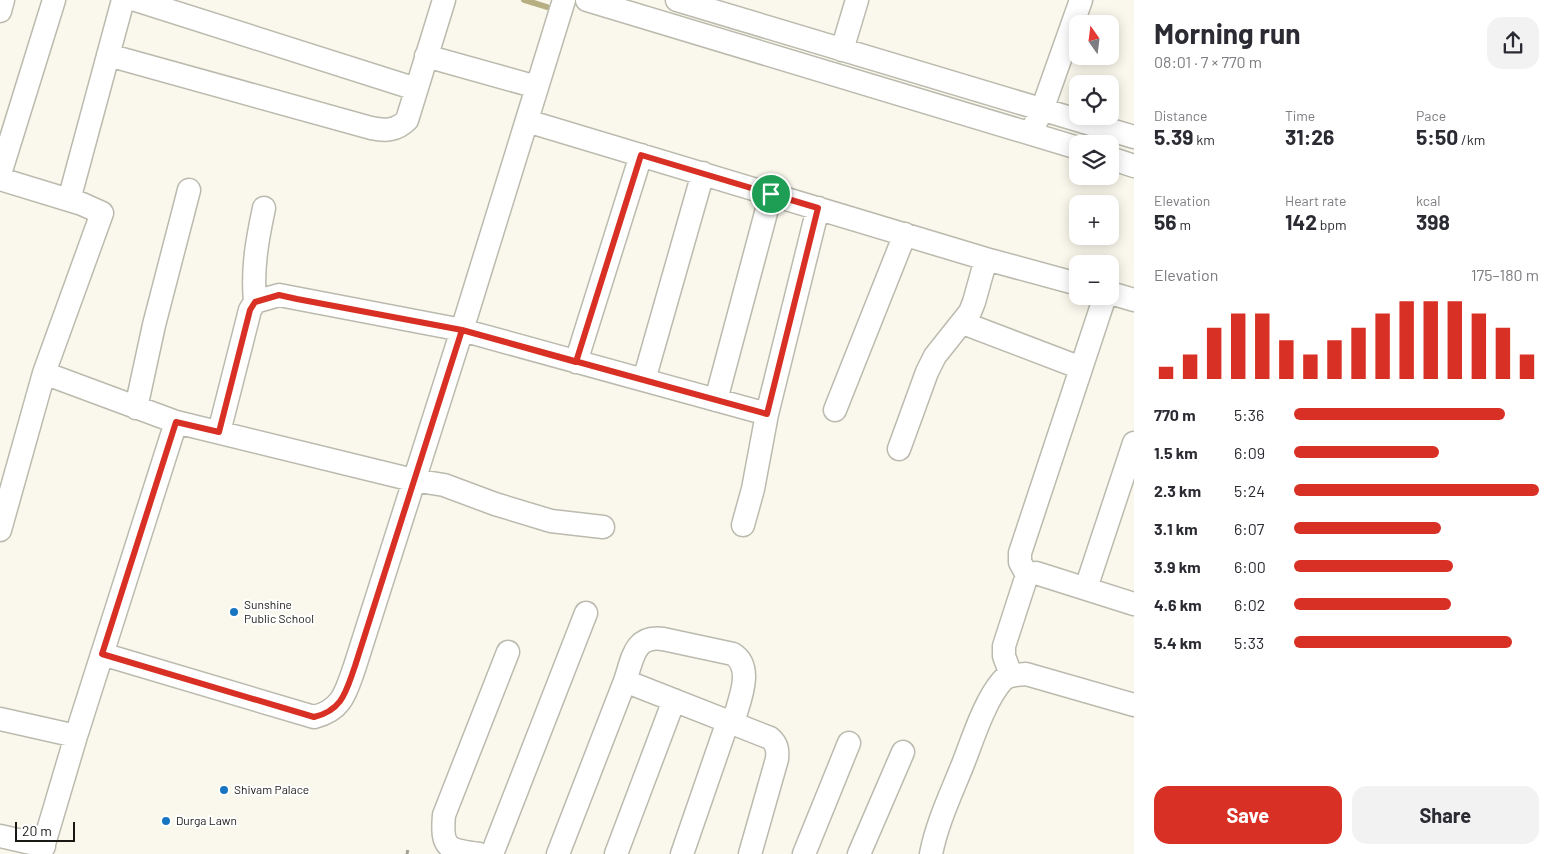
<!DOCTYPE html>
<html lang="en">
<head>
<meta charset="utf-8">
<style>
	:root { --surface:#fff; --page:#f2f2f3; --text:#2b2b33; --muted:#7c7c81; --accent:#d93025 }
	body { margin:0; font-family:Barlow,sans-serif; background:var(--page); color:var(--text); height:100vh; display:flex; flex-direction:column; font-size:19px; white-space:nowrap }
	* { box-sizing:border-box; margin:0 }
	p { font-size:16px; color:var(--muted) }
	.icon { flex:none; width:28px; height:28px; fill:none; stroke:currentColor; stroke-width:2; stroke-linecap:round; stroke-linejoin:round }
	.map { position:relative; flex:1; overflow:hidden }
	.sheet { display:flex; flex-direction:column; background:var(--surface); width:425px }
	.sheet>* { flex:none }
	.needle { width:32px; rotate:346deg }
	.buttons { position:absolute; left:1069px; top:15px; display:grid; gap:10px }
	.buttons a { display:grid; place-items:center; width:50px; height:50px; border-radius:10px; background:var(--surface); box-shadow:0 2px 12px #0003; font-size:25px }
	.scale { position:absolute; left:15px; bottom:12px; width:60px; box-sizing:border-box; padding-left:5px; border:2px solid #191814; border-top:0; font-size:14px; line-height:18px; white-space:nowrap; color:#191814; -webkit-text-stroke:4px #fff; paint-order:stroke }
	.pin { position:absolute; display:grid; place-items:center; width:42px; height:42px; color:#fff; margin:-21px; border:2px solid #fff; border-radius:50%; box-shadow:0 1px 5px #0007 }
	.round { display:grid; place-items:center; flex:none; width:52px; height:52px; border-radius:15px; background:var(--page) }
	.overview { display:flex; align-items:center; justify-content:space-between; height:85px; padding:0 20px }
	h1 { font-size:28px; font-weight:700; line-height:38px }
	.stats { display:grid; grid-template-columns:repeat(3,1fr); gap:8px; height:85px; padding:5px 20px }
	.stats div { display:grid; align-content:center }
	.stats b { font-size:21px; font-weight:700 }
	.stats small { font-size:14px; font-weight:400 }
	.stats p { font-size:14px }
	.chart { height:140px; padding:10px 20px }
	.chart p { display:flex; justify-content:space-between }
	.chart svg { width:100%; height:90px; margin-top:5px; stroke:var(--accent); stroke-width:6 }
	.cta { display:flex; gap:10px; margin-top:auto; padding:10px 20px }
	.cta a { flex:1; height:58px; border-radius:15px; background:var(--accent); color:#fff; font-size:20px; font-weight:700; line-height:58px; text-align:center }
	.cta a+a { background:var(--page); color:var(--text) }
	ul { padding:0 20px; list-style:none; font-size:16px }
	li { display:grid; grid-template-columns:80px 60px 1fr; align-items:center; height:38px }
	li i { height:12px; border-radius:6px; background:var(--accent) }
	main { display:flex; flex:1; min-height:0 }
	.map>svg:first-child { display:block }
</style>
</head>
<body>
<main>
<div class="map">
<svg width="1134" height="854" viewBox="0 0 1134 854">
	<rect width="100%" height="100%" fill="#faf8ec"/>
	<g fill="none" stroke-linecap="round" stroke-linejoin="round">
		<path stroke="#b7af81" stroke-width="6" d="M524,0L547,7"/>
		<defs>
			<path id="minor" d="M136,0L416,89
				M587,0L1078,148
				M677,0L1134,137
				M0,11L3,0
				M842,50L857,0
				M108,55L371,128C385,131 396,131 407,120L444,0
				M426,56L537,87
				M527,121L986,259L1078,284
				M1035,124L1042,110L1081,0
				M1110,158L1134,166
				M0,174L54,0
				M0,179L82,204L102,213L44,373L176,422L413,480L444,485L495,504L551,521L603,527
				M69,200L123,0
				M1110,293L1134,300
				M255,302C252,268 257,241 264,208
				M963,323L1081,368
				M576,362L641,155
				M644,380L703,173
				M716,400L771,194
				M136,408L154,325L189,190
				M835,410L905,234
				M219,432L250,310L255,302L279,295L462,330L767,414
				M899,449L927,372L935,356L970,312L974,302L986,259
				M743,525L753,489L767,414L818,208
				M0,530L44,373
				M1027,575L1020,562V553L1105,296
				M1086,588L1134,443
				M102,654L314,717C343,710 346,691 355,666L462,330L564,0
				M1011,675L1004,656V646L1027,575L1036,573L1134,604
				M625,681C633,658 634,635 663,639L733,654C755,668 738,703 733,723
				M0,719L76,736
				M0,836L44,846
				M41,854L76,736L176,422
				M479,854C448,850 441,849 444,815L508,652
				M492,854L586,613
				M558,854L625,681L770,738C777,744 778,750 777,759L750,854
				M616,854L674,700
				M682,854L728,721
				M804,854L849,743
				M859,854L903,752
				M931,854C937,823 951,794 963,764C972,741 985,700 1002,681C1008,674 1017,675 1026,674L1134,705"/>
		</defs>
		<use href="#minor" stroke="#bbbaae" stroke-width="25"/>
		<path stroke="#a09f96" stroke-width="3" stroke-dasharray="4 2.5" stroke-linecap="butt" d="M407,854L408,849"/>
		<use href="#minor" stroke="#fff" stroke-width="22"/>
	</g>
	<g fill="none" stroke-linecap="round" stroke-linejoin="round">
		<defs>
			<path id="route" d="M771,194L641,155L576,362L462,330L297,299L279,295L255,302L250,310L219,432L176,422L102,654L314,717C343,710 346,691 355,666L462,330C564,358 665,386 767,414L818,208L771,194"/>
		</defs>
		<use href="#route" stroke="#fff" stroke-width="10"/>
		<use href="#route" stroke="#d93025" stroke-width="6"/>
	</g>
	<g fill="#1775c2" stroke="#fff" stroke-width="2">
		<circle cx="234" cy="612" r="5"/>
		<circle cx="224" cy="790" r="5"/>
		<circle cx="166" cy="821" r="5"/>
	</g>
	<g text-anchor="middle" stroke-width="4" stroke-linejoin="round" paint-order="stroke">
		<g font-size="12" fill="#191814" stroke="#fff" text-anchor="start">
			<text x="244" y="609">Sunshine<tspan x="244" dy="14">Public School</tspan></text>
			<text x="234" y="794">Shivam Palace</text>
			<text x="176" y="825">Durga Lawn</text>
		</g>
	</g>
</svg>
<div class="buttons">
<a><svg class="needle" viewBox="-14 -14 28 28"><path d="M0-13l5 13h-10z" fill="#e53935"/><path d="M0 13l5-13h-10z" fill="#7c7c81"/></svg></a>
<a><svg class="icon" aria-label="locate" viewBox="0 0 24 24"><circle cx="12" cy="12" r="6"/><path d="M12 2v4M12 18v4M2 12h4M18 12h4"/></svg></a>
<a><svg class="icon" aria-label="layers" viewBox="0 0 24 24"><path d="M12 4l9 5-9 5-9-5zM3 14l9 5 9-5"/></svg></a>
<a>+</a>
<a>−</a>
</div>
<div class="scale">20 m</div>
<div class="pin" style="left:771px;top:194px;background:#1e9e55"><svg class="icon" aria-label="arrive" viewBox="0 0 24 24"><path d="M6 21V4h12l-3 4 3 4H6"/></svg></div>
</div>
<section class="sheet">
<div class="overview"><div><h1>Morning run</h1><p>08:01 · 7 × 770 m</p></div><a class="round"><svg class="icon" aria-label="share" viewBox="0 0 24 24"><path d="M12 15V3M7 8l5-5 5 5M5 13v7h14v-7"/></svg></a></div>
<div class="stats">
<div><p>Distance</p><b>5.39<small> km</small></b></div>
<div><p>Time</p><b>31:26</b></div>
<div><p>Pace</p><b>5:50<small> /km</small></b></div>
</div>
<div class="stats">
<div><p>Elevation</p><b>56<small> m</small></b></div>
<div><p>Heart rate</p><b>142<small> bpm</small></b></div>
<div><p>kcal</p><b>398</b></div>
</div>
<div class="chart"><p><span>Elevation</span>175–180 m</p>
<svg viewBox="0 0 160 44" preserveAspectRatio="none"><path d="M5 44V38M15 44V32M25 44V19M35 44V12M45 44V12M55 44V25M65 44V32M75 44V25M85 44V19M95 44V12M105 44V6M115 44V6M125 44V6M135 44V12M145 44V19M155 44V32"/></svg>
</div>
<ul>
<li><b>770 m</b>5:36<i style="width:86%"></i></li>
<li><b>1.5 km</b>6:09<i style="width:59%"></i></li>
<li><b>2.3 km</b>5:24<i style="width:100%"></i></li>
<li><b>3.1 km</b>6:07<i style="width:60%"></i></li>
<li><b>3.9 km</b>6:00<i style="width:65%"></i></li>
<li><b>4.6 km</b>6:02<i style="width:64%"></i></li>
<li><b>5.4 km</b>5:33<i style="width:89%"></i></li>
</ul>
<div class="cta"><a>Save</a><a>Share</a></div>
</section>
</main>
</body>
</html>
